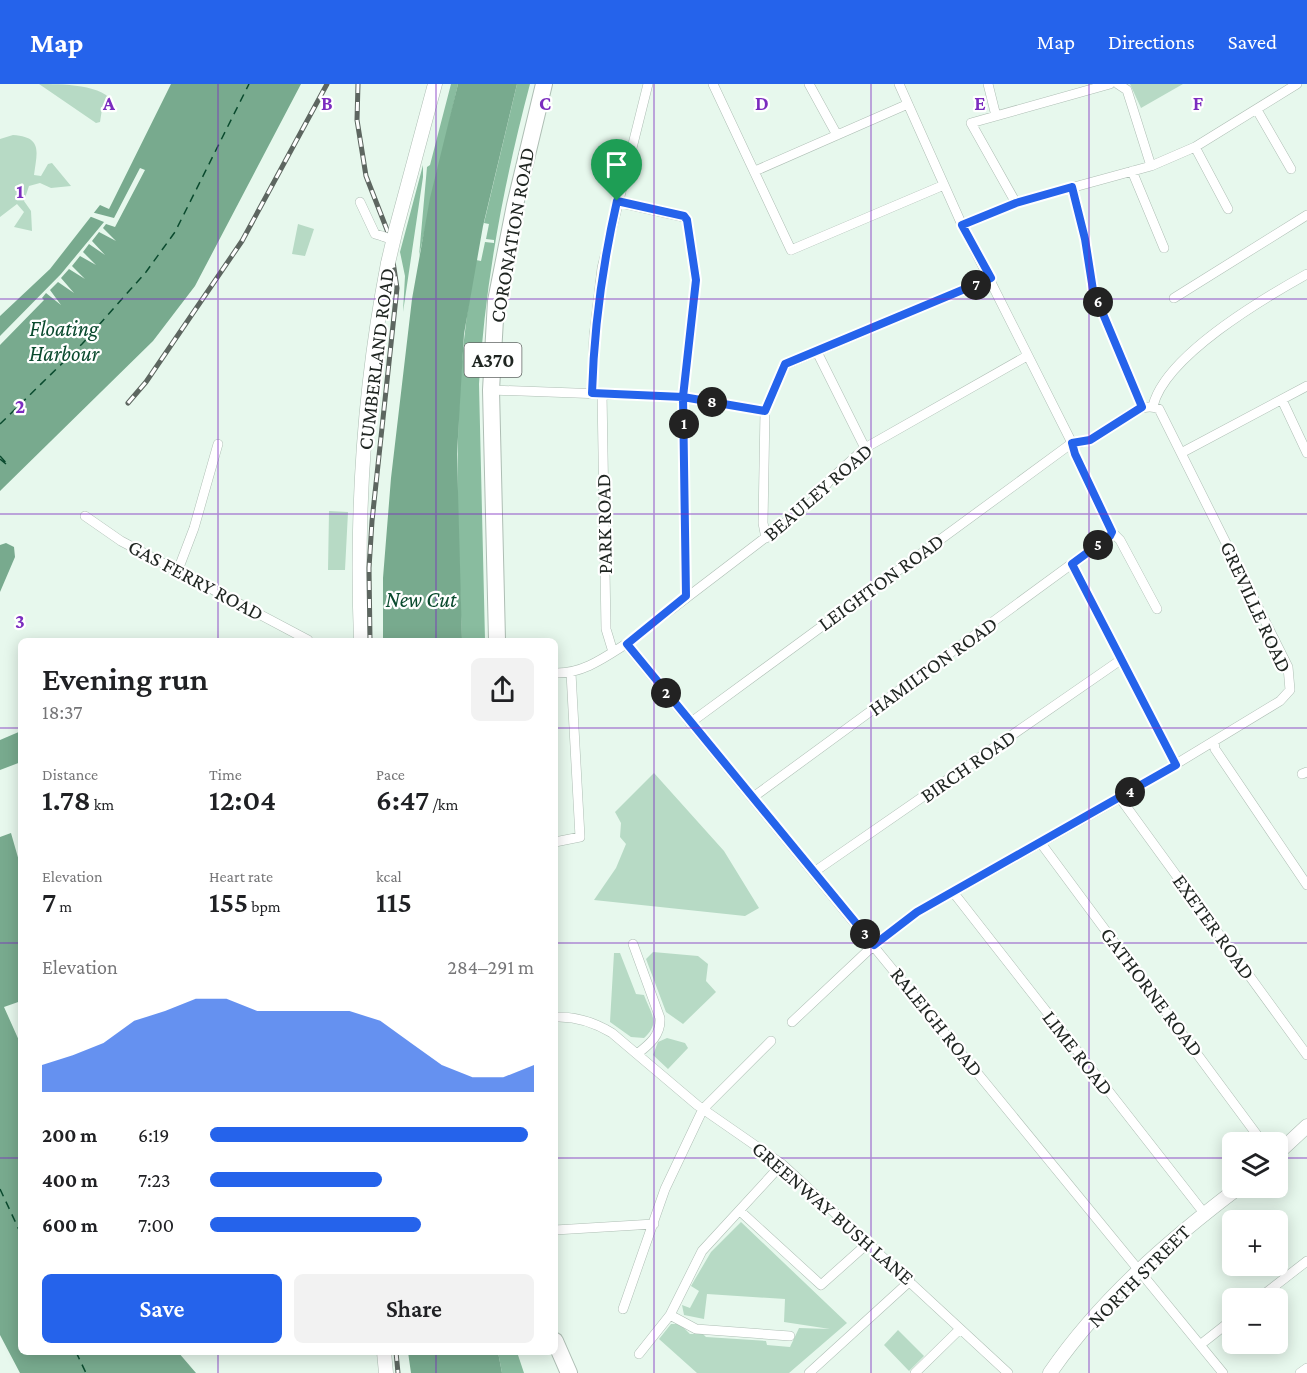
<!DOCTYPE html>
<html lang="en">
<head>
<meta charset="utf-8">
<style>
	:root { --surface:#fff; --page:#f2f2f2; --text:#202124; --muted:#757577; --accent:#2563eb }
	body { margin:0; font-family:"Crimson Pro",serif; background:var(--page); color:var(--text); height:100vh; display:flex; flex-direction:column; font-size:22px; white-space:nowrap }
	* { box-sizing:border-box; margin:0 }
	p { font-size:20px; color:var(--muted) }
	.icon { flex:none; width:33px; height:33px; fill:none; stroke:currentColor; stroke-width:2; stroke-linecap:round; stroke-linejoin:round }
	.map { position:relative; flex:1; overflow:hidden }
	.panel { position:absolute; left:18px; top:554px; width:540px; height:717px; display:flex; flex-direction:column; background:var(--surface); border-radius:9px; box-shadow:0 3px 15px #0003 }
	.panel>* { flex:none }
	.tools { position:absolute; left:1222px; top:1048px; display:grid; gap:12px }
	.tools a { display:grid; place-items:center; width:66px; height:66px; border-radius:9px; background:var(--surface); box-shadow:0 3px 15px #0003; font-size:30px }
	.pin { position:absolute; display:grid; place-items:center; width:51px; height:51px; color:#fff; margin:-62px -26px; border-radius:50% 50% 50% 0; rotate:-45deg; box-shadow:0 0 6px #0007 }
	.pin .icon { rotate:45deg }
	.km { position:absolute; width:30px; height:30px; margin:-15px; border-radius:50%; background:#222; color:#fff; font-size:16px; line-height:30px; text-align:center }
	.round { display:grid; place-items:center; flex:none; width:63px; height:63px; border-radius:9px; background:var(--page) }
	.overview { display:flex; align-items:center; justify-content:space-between; height:102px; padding:0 24px }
	h1 { font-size:33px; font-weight:600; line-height:45px }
	.metrics { display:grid; grid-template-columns:repeat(3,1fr); gap:9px; height:102px; padding:6px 24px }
	.metrics div { display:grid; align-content:center }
	.metrics b { font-size:30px; font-weight:600 }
	.metrics small { font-size:16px; font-weight:400 }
	.metrics p { font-size:16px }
	.chart { height:168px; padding:12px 24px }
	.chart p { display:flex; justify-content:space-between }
	.chart svg { width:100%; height:108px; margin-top:6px; fill:var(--accent); opacity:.7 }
	.cta { display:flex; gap:12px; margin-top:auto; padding:12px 24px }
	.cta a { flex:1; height:69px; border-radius:9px; background:var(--accent); color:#fff; font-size:24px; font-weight:600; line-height:69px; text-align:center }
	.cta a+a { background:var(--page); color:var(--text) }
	ul { padding:0 24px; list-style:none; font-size:20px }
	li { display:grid; grid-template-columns:96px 72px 1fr; align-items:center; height:45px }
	li i { height:15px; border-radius:8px; background:var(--accent) }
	header { display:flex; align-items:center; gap:36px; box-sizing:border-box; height:84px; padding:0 30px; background:var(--accent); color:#fff }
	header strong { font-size:28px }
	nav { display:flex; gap:33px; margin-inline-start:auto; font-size:21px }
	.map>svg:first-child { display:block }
</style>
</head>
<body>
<header>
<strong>Map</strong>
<nav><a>Map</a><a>Directions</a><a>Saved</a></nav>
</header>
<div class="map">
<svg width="1307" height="1289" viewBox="0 0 1307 1289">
	<rect width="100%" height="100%" fill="#e7f8ed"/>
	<path fill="#b7dac5" d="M39,0C59,0 107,0 113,20L102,25L100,38L96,39Z
		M1130,0H1183L1141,24Z
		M13,51C43,53 37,68 34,91L41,92L48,80L52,79L71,102L51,104L40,99L29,102L24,117L31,127L32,147L14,143L24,128L17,120L0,133V55Z
		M298,140L314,145L305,172L292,170Z
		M329,427L348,428L345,486H328Z
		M654,689L724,767L759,824L745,832L594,816L616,784L626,760L620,753L621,739L615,728Z
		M653,868L698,872L708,880L706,897L716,908L683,940L666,928L646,875Z
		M614,869H620L636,910L644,911C651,930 661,939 644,954L631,953L610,938Z
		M667,954L685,959L688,964L668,985L653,971L658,958Z
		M741,1138L847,1239L789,1289H697L659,1255L671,1240H680L690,1250H703L706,1253L766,1257L767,1261L790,1263L799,1244L830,1245L784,1238L785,1215L707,1210L704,1235L684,1231L682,1221L690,1224L699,1207L691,1202L711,1168Z
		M898,1246L924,1272L909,1287L884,1261Z"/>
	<path fill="#89bc9f" d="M451,0H458L419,172L427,83L430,81Z
		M517,0H530C504,98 485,198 479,300L485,556H462C457,430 451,302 476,176L481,177L485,158L494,159V156L486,155L489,140L484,139Z
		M423,81V93L403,228L405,192L400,168Z
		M498,1268H517L524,1289H502Z"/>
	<path fill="#78aa8e" d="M171,0H301L195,202L153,257L0,407V232L50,185L100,121L109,125Z
		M458,0H517L483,142L464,250L457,370L462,556H383V494L391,394L412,215L430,114Z
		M6,459L14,463L15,473L0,508V461Z
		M21,647V678L0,686V656Z
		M11,749L21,784V917L4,923L21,961V1268H178L196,1289H20L0,1251V753Z
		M408,1268H498L502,1289H411Z"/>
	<path fill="#e7f8ed" d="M140,84L145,86L115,143L106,140L103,144L116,157L99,148L92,157L105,171L89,160L83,168L96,181L80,172L72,182L85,195L69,185L61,194L74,209L58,198L50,206L61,221L46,209L42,214L44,216L0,261V252L61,190L104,138L89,132L91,128L114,134Z"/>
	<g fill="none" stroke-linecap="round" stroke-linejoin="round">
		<path stroke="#0a4a2e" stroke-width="1.5" stroke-dasharray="8 6" stroke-linecap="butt" d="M0,340L82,260L146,188L175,148L249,0
			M0,372L9,382
			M0,375L6,380
			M0,1105L21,1150
			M76,1268L86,1289"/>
		<defs>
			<path id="street" d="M713,0L791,166L944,101
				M809,0L837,51
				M899,0L962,141L1072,359L1075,370L1112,448L1120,456L1157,525
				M988,0L996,32
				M1118,0L1127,6L1151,82
				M1257,26L1291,85
				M1195,63L1228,125
				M755,87L908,20
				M1132,87L1164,164
				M1072,103L1085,155L1093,206L1142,323
				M360,118L375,150L382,152
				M617,118L684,133L687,136L696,196L683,313L686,512
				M1016,119L971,39L1110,0
				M962,141L1016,119L1151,82L1195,63L1297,0
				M1174,214L1307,131
				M817,268L865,364
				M491,306L683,313L765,327
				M592,309L594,252L602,184L648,0
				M602,309L606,545L613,568
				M1282,316L1307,369
				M1153,322C1165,272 1264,214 1307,190
				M1183,368L1307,302
				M85,432L121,457L308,556
				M766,454L763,439L765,327L785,281L991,194
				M1072,480L1176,681
				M178,486L194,444L218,360
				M626,560L1223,1289
				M555,589C582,590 604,574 626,560L812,418L831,395L865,364L1027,272
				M690,639L1072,359
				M1214,658L1215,665L1307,801
				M1302,690L1307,688
				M752,714L1110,452L1112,448
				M1120,714L1307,971
				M555,758L580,753L571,589
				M1040,758L1263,1059
				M814,788L1122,575
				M953,808L1204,1129
				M633,860L660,934C661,951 650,960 637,970
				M555,933C576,932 594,938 612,949L697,1021L782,1080L1008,1289
				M792,938L874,861L911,832L1120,714L1280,617L1290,606L1288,583L1159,325C1133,312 1103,362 1072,359
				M740,1127L821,1201L868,1159
				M555,1146L654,1140
				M1258,1215L1307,1177
				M623,1225L665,1105L703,1025L771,957
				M670,1231L696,1245L790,1252
				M1200,1261L1233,1235
				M639,1270L670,1231L702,1167L782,1080
				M809,1289L910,1197
				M915,1289L960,1245
				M1300,1289L1307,1284"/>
			<path id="secondary" d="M396,145L435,0
				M361,556C356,431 364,303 388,179
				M1278,1069L1307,1042
				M384,1268L386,1289
				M1050,1289C1100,1216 1168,1157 1238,1104"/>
			<path id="highway" d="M497,556L491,306L496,217L515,121L544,0
				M555,1257L569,1289"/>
		</defs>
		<use href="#street" stroke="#aebeb4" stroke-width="10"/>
		<use href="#secondary" stroke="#aebeb4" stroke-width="15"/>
		<use href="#highway" stroke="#aebeb4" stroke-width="18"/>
		<use href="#street" stroke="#fff" stroke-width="9"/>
		<use href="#secondary" stroke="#fff" stroke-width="14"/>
		<use href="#highway" stroke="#fff" stroke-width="16"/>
		<defs>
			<path id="rail" d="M358,0L357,36L366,92L389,151L397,204L372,437L369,484L370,556
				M128,319L146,298L242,157L327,0
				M396,1268L398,1289"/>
		</defs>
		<use href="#rail" stroke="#5d6660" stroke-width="5"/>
		<use href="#rail" stroke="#fff" stroke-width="3" stroke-dasharray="9" stroke-linecap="butt"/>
		<defs>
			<path id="street-bridge" d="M382,152L393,156"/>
			<path id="secondary-bridge" d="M388,179L396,145"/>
		</defs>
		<use href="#street-bridge" stroke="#aebeb4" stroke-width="10" stroke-linecap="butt"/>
		<use href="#secondary-bridge" stroke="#aebeb4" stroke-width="15" stroke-linecap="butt"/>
		<use href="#street-bridge" stroke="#fff" stroke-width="9"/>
		<use href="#secondary-bridge" stroke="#fff" stroke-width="14"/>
	</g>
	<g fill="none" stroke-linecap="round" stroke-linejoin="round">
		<defs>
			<path id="route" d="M617,117C602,183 594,242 592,309L683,313L686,512L627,560L874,861L917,828L1176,681L1072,480L1110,452L1112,448L1075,370L1072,359L1090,356L1142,323L1093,206L1085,155L1072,103L1016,119L962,141L991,194L785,280L765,327L683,313L696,196L687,136L684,132L617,117"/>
		</defs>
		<use href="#route" stroke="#fff" stroke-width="12"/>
		<use href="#route" stroke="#2563eb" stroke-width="8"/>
	</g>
	<path fill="none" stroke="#7b2cbf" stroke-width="1.5" stroke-opacity="0.55" d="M218,0V556M436,0V556M654,0V1289M871,0V1289M1089,0V1289M0,215H1307M0,430H1307M0,644H21M555,644H1307M0,859H21M555,859H1307M0,1074H21M555,1074H1233M1278,1074H1307M218,1268V1289M436,1268V1289"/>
	<g text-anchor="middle" stroke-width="4.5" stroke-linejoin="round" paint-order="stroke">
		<rect fill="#fff" stroke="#626664" stroke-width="1.5" x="464.5" y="259" width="57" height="34" rx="4.5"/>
		<g font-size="20" font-weight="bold" fill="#1f2521">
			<text x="493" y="283">A370</text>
		</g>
		<g font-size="21" fill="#1f2521" stroke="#fff">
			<text transform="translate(512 151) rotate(-80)" y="7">CORONATION ROAD</text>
			<text transform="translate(376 275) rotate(-83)" y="7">CUMBERLAND ROAD</text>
			<text transform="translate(818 408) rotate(-41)" y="7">BEAULEY ROAD</text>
			<text transform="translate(604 440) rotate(-91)" y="7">PARK ROAD</text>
			<text transform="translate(196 496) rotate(28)" y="7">GAS FERRY ROAD</text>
			<text transform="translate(881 498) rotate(-36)" y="7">LEIGHTON ROAD</text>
			<text transform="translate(1256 523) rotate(65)" y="7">GREVILLE ROAD</text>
			<text transform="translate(933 582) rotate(-36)" y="7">HAMILTON ROAD</text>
			<text transform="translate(968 682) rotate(-35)" y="7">BIRCH ROAD</text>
			<text transform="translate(1214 843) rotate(54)" y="7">EXETER ROAD</text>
			<text transform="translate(1152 908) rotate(53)" y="7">GATHORNE ROAD</text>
			<text transform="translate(937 938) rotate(51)" y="7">RALEIGH ROAD</text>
			<text transform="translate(1078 969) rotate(52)" y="7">LIME ROAD</text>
			<text transform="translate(833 1129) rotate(41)" y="7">GREENWAY BUSH LANE</text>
			<text transform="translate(1139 1192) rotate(-45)" y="7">NORTH STREET</text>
		</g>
		<g font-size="22" font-style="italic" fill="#0a4a2e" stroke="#fff">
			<text x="64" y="252">Floating<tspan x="64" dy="25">Harbour</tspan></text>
			<text x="421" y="523">New Cut</text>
		</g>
	</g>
	<g font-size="20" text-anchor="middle" font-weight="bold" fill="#7b2cbf" stroke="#fff" stroke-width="4.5" stroke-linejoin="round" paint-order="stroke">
		<text x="109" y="26">A</text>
		<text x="327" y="26">B</text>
		<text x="545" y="26">C</text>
		<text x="762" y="26">D</text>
		<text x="980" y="26">E</text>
		<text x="1198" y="26">F</text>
		<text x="20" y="114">1</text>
		<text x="20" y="329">2</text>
		<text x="20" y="544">3</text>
	</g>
</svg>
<div class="tools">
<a><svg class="icon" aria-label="layers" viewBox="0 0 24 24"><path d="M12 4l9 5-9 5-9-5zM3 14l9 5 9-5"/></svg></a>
<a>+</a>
<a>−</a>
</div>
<div class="pin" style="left:617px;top:117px;background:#1e9e55"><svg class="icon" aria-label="arrive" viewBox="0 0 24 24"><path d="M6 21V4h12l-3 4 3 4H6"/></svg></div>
<b class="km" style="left:684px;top:340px">1</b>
<b class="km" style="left:666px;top:609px">2</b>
<b class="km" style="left:865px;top:850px">3</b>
<b class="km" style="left:1130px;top:708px">4</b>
<b class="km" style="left:1098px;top:461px">5</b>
<b class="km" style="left:1098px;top:218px">6</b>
<b class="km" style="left:976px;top:201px">7</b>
<b class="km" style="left:712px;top:318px">8</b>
<section class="panel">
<div class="overview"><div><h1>Evening run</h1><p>18:37</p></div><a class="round"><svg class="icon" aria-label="share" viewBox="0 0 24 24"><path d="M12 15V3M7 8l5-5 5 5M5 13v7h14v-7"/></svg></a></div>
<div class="metrics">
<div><p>Distance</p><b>1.78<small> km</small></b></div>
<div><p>Time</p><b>12:04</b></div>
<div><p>Pace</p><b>6:47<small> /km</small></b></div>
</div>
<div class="metrics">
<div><p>Elevation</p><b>7<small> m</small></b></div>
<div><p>Heart rate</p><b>155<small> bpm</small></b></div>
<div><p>kcal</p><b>115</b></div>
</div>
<div class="chart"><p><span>Elevation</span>284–291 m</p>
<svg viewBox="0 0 160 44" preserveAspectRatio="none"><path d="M0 44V33L10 29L20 24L30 15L40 11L50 6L60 6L70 11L80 11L90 11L100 11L110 15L120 24L130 33L140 38L150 38L160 33V44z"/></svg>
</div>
<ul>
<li><b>200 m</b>6:19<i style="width:98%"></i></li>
<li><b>400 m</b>7:23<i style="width:53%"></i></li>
<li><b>600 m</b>7:00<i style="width:65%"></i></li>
</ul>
<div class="cta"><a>Save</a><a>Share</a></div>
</section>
</div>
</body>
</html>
